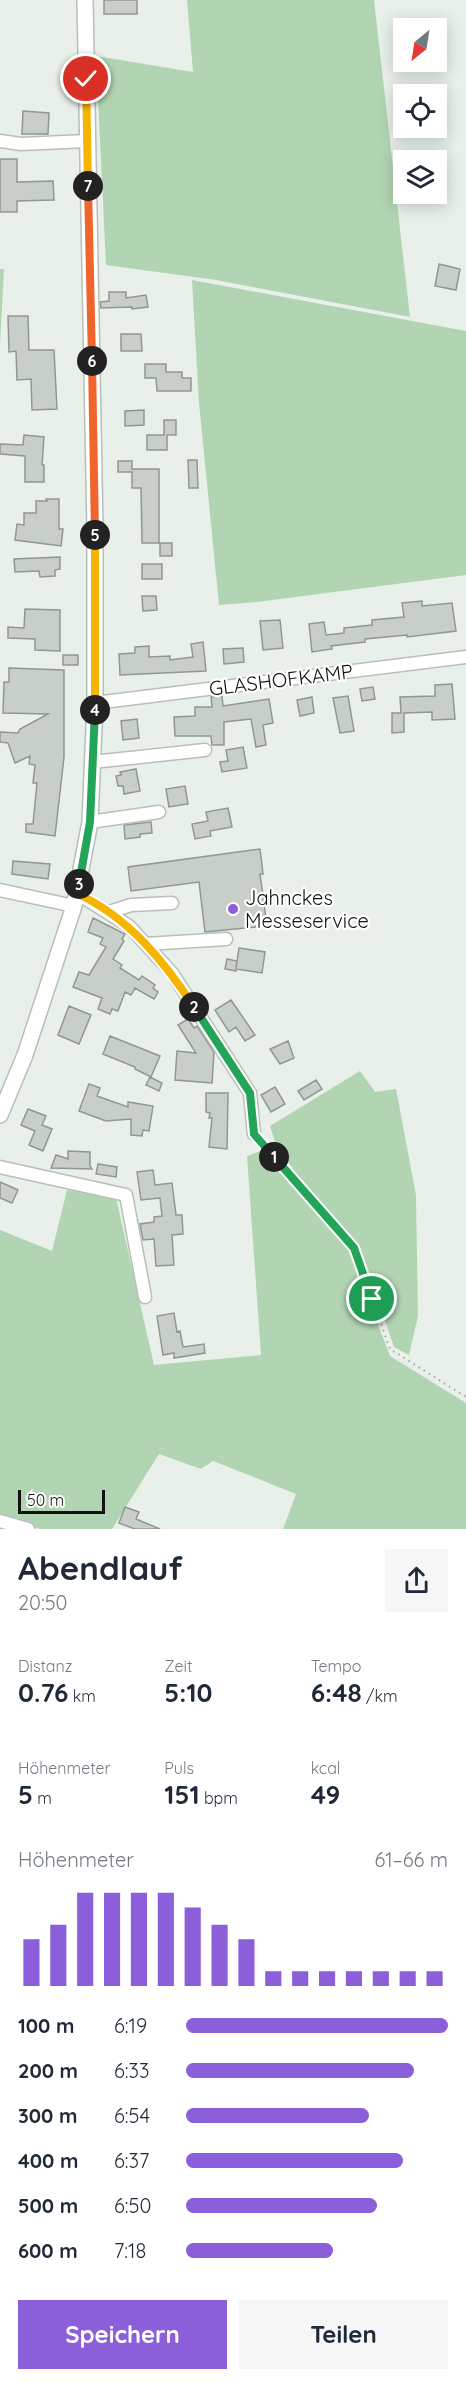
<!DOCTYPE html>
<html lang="de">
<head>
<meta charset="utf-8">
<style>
	:root { --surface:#fff; --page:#f6f6f7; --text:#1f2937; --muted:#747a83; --accent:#8a5fd9 }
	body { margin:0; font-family:Quicksand,sans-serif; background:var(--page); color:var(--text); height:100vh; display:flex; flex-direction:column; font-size:22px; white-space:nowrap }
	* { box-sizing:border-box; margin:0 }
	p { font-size:20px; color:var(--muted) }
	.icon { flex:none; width:33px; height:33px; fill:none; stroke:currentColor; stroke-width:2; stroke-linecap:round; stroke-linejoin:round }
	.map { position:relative; height:1529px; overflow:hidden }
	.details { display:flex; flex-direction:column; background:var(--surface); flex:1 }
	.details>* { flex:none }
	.needle { width:39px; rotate:210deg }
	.fabs { position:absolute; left:393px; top:18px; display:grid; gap:12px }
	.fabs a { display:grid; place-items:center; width:54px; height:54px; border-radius:0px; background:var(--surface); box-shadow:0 3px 15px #0003; font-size:30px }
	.scale { position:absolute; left:18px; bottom:15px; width:87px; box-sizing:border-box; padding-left:6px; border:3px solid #101310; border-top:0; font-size:16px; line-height:21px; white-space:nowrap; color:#101310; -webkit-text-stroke:4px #fff; paint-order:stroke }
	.pin { position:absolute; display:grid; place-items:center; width:51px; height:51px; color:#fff; margin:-26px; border:3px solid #fff; border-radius:50%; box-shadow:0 2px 6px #0007 }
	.km { position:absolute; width:30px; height:30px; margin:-15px; border-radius:50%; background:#222; color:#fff; font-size:16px; line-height:30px; text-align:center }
	.round { display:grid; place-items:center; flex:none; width:63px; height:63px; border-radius:0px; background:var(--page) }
	.headline { display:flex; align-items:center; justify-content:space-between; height:102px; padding:0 18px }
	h1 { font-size:33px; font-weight:800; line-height:45px }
	.stats { display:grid; grid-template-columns:repeat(3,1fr); gap:9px; height:102px; padding:6px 18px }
	.stats div { display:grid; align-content:center }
	.stats b { font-size:26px; font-weight:800 }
	.stats small { font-size:16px; font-weight:400 }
	.stats p { font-size:16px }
	.chart { height:168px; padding:12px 18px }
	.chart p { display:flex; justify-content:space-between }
	.chart svg { width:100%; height:108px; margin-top:6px; stroke:var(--accent); stroke-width:6 }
	.primary-button { display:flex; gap:12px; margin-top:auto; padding:12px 18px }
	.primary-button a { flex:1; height:69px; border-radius:0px; background:var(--accent); color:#fff; font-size:24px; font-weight:800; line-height:69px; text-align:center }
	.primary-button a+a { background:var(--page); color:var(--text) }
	ul { padding:0 18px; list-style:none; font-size:20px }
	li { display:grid; grid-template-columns:96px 72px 1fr; align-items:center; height:45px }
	li i { height:15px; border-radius:8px; background:var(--accent) }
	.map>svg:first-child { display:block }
</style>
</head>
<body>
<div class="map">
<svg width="466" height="1529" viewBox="0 0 466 1529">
	<rect width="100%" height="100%" fill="#e9f0e9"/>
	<path fill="#b1d5b3" d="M187,0H374L410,317L216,280L106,265L96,56L193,72Z
		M0,269H4L0,345Z
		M192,280L466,331V575L257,602L219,605L199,403Z
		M360,1071L375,1092L396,1089L416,1195L418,1316L409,1355L394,1347L360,1247L301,1180L276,1145L270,1126Z
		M263,1150L351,1253L390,1356L466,1403V1529H283L296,1494L213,1461L201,1469L159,1454L112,1529H40L0,1518V1230L52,1251L67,1190L116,1198L154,1365L261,1355L247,1156Z"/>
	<path fill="#c8cfc8" stroke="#919791" stroke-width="1.5" d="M104,0H137V14H104Z
		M23,111L49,113L48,134H22Z
		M0,159H17V182L53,181L54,200L17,201V212H0Z
		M439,264L460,269L456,290L435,286Z
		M109,292H126V298L146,295L148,307L132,309V307L101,308L100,302L109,301Z
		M8,316H28L29,350H54L57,409L32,410L31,379L17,380L16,351L9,352Z
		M121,334H141L142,351H121Z
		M145,364H166V372H182V378H191V391H157L156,378H145Z
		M144,410V425L125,426V411Z
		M164,420H176V435H167V450H147V435H164Z
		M24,435L44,437L42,465H44V482H25V456L0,454V444L23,445Z
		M188,460H197L198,488H189Z
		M118,461H132V469H159V543H142L141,488H132V472H118Z
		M46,499H59V529H63L61,546L15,540L17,524L24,525V513H36V501H47Z
		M160,543H172V556H160Z
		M60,557V569L55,570V576L40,577L39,571L15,572L14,559Z
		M142,564H162V579H142Z
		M142,596H156L157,610L143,611Z
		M422,601V606L452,603L456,631L407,637V635L365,639V642L331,646L332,649L312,652L309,624L324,622L326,635L344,633V628L372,625V620L404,617L402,603Z
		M25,609L60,610V651L35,650V639L8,638V627L24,628Z
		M280,620L283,648L263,650L260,621Z
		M203,642L206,671L120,675L119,654L135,653V647L149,646V657L170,656V660L193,657L191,644Z
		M243,648L244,662L224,664L223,649Z
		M63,655H78V665H63Z
		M9,668L64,670V757L55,836L26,832V824H33L37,783H33L35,765L29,764L30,756L15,763L8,743L0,742V732L18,733L20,729L48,714L3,713L4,682H9Z
		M452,684L455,719L432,720V712L404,713V732L392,733V713H401L400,697L435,696V685Z
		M373,687L375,699L362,701L360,689Z
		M222,696L223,706L269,699L273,723L263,725L266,745L256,747L251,719L224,722V745H212L211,736H175L174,717L195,716V707H212L211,697Z
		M348,696L354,731L340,733L333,698Z
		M312,697L314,713L300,716L297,700Z
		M137,719L139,738L123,740L121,721Z
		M243,747L247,768L222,772L220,762L228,761L226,750Z
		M136,769L140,791L124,794L123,786H118L116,776L121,775L120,772Z
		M185,786L188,804L169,807L166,789Z
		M228,808L232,827L210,831L211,836L195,839L192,824L208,821L206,812Z
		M151,822L152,833L140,834V837L125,839L124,825Z
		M260,849L263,874H260L267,926L205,932L199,882L131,891L128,867Z
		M13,861L50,864L48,879L12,874Z
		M93,918L125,934L122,939L124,941L113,959L122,965L120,968L139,980L142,976L155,985L153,988L158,992L154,999L135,988L131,995L125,992L118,1011L112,1009L110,1014L98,1009L102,998L73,987L79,972L89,975L106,947L100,944L103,938L88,932Z
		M239,948L265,952L262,973L236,969V971L225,969L227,959L237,961L236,968Z
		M231,1000L255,1035L245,1041L236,1027L229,1032L215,1010Z
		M69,1006L91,1015L79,1044L58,1035Z
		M188,1019L194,1028L197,1026L214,1052L212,1083L175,1080L177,1051L196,1053L178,1025Z
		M110,1036L160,1056L151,1077L135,1069V1067L103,1054Z
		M288,1041L294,1058L280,1064L270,1049Z
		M150,1077L162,1083L159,1091L146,1085Z
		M316,1080L322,1089L304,1100L298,1091Z
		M89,1084L100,1088L97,1096L128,1107V1102L153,1106L149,1131L143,1130L142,1136L131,1135V1119L106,1121L79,1111Z
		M275,1087L285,1104L271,1112L261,1095Z
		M206,1093H228L227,1149L209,1147L212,1118H209L210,1113L206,1112Z
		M28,1109L46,1116L42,1125L52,1129L43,1151L29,1145L35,1131L21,1125Z
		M68,1151L90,1152V1166L92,1169L51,1168L56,1155L68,1159Z
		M98,1164L117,1167L116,1177L96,1174Z
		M153,1170L155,1185L172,1183L176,1215H182L183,1234L172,1235L174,1265L156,1266L154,1239L143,1240L140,1224L154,1222V1217L162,1216L160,1198L141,1200L137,1172Z
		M0,1182L18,1190L12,1203L0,1198Z
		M174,1313L177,1332L180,1331L183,1347L204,1344L205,1353L174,1358V1353L163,1355L157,1316Z
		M125,1507L139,1512L136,1519L160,1529H135L119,1523Z"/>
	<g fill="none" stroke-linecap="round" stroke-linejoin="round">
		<defs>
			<path id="minor" d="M0,141L21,144L87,141
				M95,703L466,657
				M93,762L205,750
				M90,822L159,812
				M0,890L74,906
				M78,894L129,926L172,973L250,1093L254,1134
				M109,912L131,905L172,903
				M146,944L226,939
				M0,1167L126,1195L145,1297
				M0,1521L28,1529"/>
			<path id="major" d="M0,1115L25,1055L74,906L90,822L95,703V530L85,0"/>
		</defs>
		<use href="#minor" stroke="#b8bfb9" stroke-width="15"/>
		<use href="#major" stroke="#b8bfb9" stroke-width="18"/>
		<path stroke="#a2a8a2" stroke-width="2" stroke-dasharray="1.5 4.5" stroke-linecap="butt" d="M261,1142L354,1248L390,1349L466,1397"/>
		<use href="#minor" stroke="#fff" stroke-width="12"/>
		<use href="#major" stroke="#fff" stroke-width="15"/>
	</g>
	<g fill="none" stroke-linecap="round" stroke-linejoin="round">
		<defs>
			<path id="split-1" d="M274,1157L354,1248L372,1299"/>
			<path id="split-2" d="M194,1007L250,1093L254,1134L274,1157"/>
			<path id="split-3" d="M79,884L78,894C129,918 164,961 194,1007"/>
			<path id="split-4" d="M79,884L90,822L95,710"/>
			<path id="split-5" d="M95,710V535"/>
			<path id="split-6" d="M92,361L95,535"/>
			<path id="split-7" d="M88,186L92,361"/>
			<path id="split-8" d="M86,79L88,186"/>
		</defs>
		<use href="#split-1" stroke="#fff" stroke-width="12"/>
		<use href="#split-2" stroke="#fff" stroke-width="12"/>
		<use href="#split-3" stroke="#fff" stroke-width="12"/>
		<use href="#split-4" stroke="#fff" stroke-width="12"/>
		<use href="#split-5" stroke="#fff" stroke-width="12"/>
		<use href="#split-6" stroke="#fff" stroke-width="12"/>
		<use href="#split-7" stroke="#fff" stroke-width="12"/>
		<use href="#split-8" stroke="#fff" stroke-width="12"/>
		<use href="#split-1" stroke="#22a559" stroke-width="8"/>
		<use href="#split-2" stroke="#22a559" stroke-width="8"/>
		<use href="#split-3" stroke="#f5b400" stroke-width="8"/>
		<use href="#split-4" stroke="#22a559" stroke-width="8"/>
		<use href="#split-5" stroke="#f5b400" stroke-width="8"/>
		<use href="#split-6" stroke="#f0652b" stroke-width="8"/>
		<use href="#split-7" stroke="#f0652b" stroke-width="8"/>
		<use href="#split-8" stroke="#f5b400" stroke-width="8"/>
	</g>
	<circle fill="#8a5fd9" stroke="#fff" stroke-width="2" cx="233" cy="909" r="6"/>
	<g text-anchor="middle" stroke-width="4.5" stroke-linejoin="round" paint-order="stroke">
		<g font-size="20" fill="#101310" stroke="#fff">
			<text transform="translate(281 680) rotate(-7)" y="7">GLASHOFKAMP</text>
		</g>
		<g font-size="20" fill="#101310" stroke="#fff" text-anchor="start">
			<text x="245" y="905">Jahnckes<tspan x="245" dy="23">Messeservice</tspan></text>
		</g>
	</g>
</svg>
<div class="fabs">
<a><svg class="needle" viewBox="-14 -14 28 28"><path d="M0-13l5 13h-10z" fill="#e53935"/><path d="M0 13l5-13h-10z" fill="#747a83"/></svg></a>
<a><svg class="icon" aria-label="locate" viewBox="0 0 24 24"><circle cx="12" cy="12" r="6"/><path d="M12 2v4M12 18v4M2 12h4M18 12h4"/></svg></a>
<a><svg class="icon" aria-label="layers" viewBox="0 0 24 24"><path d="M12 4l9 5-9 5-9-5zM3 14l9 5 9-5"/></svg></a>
</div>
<div class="scale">50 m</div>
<div class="pin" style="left:372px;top:1299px;background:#1e9e55"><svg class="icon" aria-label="arrive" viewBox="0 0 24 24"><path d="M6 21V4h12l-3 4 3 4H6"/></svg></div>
<div class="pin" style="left:86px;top:79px;background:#d93025"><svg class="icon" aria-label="check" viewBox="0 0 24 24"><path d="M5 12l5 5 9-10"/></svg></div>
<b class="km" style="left:274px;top:1157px">1</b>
<b class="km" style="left:194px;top:1007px">2</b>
<b class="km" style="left:79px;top:884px">3</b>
<b class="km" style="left:95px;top:710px">4</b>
<b class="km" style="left:95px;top:535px">5</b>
<b class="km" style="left:92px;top:361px">6</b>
<b class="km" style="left:88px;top:186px">7</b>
</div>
<section class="details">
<div class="headline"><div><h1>Abendlauf</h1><p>20:50</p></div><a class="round"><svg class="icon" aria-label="share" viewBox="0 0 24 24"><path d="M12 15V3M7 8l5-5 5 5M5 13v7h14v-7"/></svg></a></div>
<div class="stats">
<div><p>Distanz</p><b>0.76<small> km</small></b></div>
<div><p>Zeit</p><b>5:10</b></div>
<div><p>Tempo</p><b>6:48<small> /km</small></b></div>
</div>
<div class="stats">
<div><p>Höhenmeter</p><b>5<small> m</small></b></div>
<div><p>Puls</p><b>151<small> bpm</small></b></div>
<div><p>kcal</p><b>49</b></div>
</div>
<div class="chart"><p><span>Höhenmeter</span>61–66 m</p>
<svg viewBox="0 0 160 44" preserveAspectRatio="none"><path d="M5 44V25M15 44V19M25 44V6M35 44V6M45 44V6M55 44V6M65 44V12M75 44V19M85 44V25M95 44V38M105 44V38M115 44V38M125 44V38M135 44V38M145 44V38M155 44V38"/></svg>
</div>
<ul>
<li><b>100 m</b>6:19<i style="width:100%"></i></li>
<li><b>200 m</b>6:33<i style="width:87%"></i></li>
<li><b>300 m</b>6:54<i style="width:70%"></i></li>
<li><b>400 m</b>6:37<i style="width:83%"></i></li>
<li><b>500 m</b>6:50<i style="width:73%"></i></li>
<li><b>600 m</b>7:18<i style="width:56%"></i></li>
</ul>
<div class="primary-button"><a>Speichern</a><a>Teilen</a></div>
</section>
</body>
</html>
